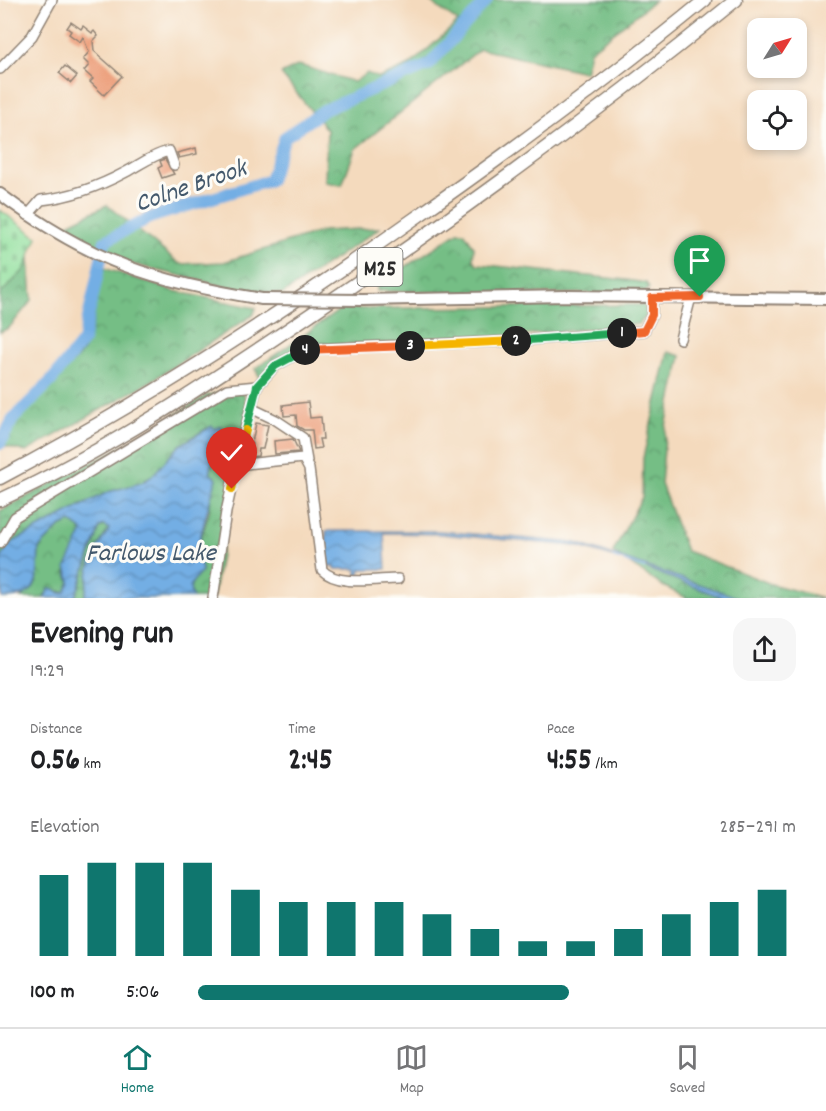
<!DOCTYPE html>
<html lang="en">
<head>
<meta charset="utf-8">
<style>
	:root { --surface:#fff; --page:#f6f6f6; --text:#202124; --muted:#757577; --line:#e0e0e0; --accent:#0f766e }
	body { margin:0; font-family:Dekko,sans-serif; background:var(--page); color:var(--text); height:100vh; display:flex; flex-direction:column; font-size:22px; white-space:nowrap }
	* { box-sizing:border-box; margin:0 }
	p { font-size:20px; color:var(--muted) }
	.icon { flex:none; width:33px; height:33px; fill:none; stroke:currentColor; stroke-width:2; stroke-linecap:round; stroke-linejoin:round }
	.map { position:relative; height:598px; overflow:hidden }
	.side { display:flex; flex-direction:column; background:var(--surface); flex:1 }
	.side>* { flex:none }
	.needle { width:39px; rotate:53deg }
	.controls { position:absolute; left:747px; top:18px; display:grid; gap:12px }
	.controls a { display:grid; place-items:center; width:60px; height:60px; border-radius:12px; background:var(--surface); box-shadow:0 3px 9px #0003; font-size:30px }
	.pin { position:absolute; display:grid; place-items:center; width:51px; height:51px; color:#fff; margin:-62px -26px; border-radius:50% 50% 50% 0; rotate:-45deg; box-shadow:0 0 6px #0007 }
	.pin .icon { rotate:45deg }
	.km { position:absolute; width:30px; height:30px; margin:-15px; border-radius:50%; background:#222; color:#fff; font-size:16px; line-height:30px; text-align:center }
	.round { display:grid; place-items:center; flex:none; width:63px; height:63px; border-radius:18px; background:var(--page) }
	.overview { display:flex; align-items:center; justify-content:space-between; height:102px; padding:0 30px }
	h1 { font-size:33px; font-weight:700; line-height:45px }
	.metrics { display:grid; grid-template-columns:repeat(3,1fr); gap:9px; height:102px; padding:6px 30px }
	.metrics div { display:grid; align-content:center }
	.metrics b { font-size:30px; font-weight:700 }
	.metrics small { font-size:16px; font-weight:400 }
	.metrics p { font-size:16px }
	.chart { height:168px; padding:12px 30px }
	.chart p { display:flex; justify-content:space-between }
	.chart svg { width:100%; height:108px; margin-top:6px; stroke:var(--accent); stroke-width:6 }
	ul { padding:0 30px; list-style:none; font-size:20px }
	li { display:grid; grid-template-columns:96px 72px 1fr; align-items:center; height:45px }
	li i { height:15px; border-radius:8px; background:var(--accent) }
	.tabs { display:flex; justify-content:space-around; align-items:center; height:84px; border-top:2px solid var(--line); background:var(--surface); font-size:16px; color:var(--muted) }
	.tabs a { display:grid; justify-items:center; gap:3px }
	.tabs .current { color:var(--accent) }
	.map>svg:first-child { display:block }
</style>
</head>
<body>
<div class="map">
<svg width="826" height="598" viewBox="0 0 826 598">
	<defs>
		<pattern id="forest-crowns" width="20" height="18" patternUnits="userSpaceOnUse" patternTransform="scale(1.5)"><rect width="20" height="18" fill="#75be85"/><path d="M2 6a3 3 0 1 1 6 0M12 15a3 3 0 1 1 6 0" fill="none" stroke="#609b6d"/></pattern>
		<pattern id="cemetery-stones" width="16" height="16" patternUnits="userSpaceOnUse" patternTransform="scale(1.5)"><rect width="16" height="16" fill="#92e09e"/><path d="M2 7V4a2 2 0 0 1 4 0v3zM10 15v-3a2 2 0 0 1 4 0v3z" fill="#7ec088"/></pattern>
		<pattern id="water-waves" width="16" height="10" patternUnits="userSpaceOnUse" patternTransform="scale(1.5)"><rect width="16" height="10" fill="#73aee4"/><path d="M0 5q4-4 8 0t8 0" fill="none" stroke="#5f8eb9"/></pattern>
	</defs>
	<rect width="100%" height="100%" fill="#fdfcf7"/>
	<filter id="ink" filterUnits="userSpaceOnUse"><feTurbulence type="fractalNoise" baseFrequency=".0167" numOctaves="2"/><feDisplacementMap in="SourceGraphic" scale="12" xChannelSelector="R" yChannelSelector="G"/><feConvolveMatrix kernelMatrix="1 2 1 2 8 2 1 2 1" color-interpolation-filters="sRGB"/></filter>
	<filter id="wash" filterUnits="userSpaceOnUse"><feTurbulence type="fractalNoise" baseFrequency=".008" numOctaves="4" result="noise"/><feDisplacementMap in="SourceGraphic" scale="24" xChannelSelector="R" yChannelSelector="G"/><feGaussianBlur stdDeviation="1.35" result="paint"/><feColorMatrix in="noise" values="0 0 0 0 0 0 0 0 0 0 0 0 0 0 0 0 0 1.4 0 .05"/><feComposite in="paint" operator="in"/></filter>
	<g filter="url(#wash)">
		<rect width="100%" height="100%" fill="#f4dabd"/>
		<path fill="url(#forest-crowns)" stroke="#507458" stroke-width="1.5" d="M428,0H655L590,51L585,72L480,49L355,149L342,185L325,182L327,130L281,74L299,65L354,82L367,73L379,78L410,65L458,22Z
			M107,205L180,264L224,262L323,231L380,228L283,294L231,288L124,262L60,228Z
			M458,232H464L474,247L473,260L477,264L626,280L646,283L649,288L645,292L539,294L377,291L378,285Z
			M29,258L32,300L9,328L0,332V294L24,270Z
			M104,268L174,291L256,308L253,315L151,381L26,452L4,446C12,417 41,393 63,371C69,366 78,359 82,352C98,326 93,296 104,268Z
			M633,305H643L646,309V317L638,324L458,341L323,345L316,341L309,343L306,349L260,378L255,369L341,309Z
			M668,352L681,356L666,426L661,484L686,551L771,584L823,598H687L661,585L613,552L642,497L643,458Z
			M236,390L244,394L247,413L213,598H193C186,585 193,581 202,571L199,545L209,512L213,484L210,468L220,449L224,434L207,428L180,445L151,477L141,483L108,492L9,544L0,561V511L140,437L207,395Z
			M71,522L83,531L66,572L70,582L65,592L56,591L45,594L44,598H21L37,581L39,548L61,526Z
			M107,526L109,529C101,542 92,555 89,570C86,581 89,586 84,598H72L76,595L100,527Z"/>
		<path fill="url(#cemetery-stones)" stroke="#5e8664" stroke-width="1.5" d="M0,210L37,237L24,270L0,294Z"/>
		<path fill="url(#water-waves)" stroke="#4f6c88" stroke-width="1.5" d="M212,426L215,429L221,426C228,445 209,455 210,473L217,479C214,484 201,535 199,543C198,552 201,563 202,572C193,581 186,585 193,598H84C89,586 86,581 89,570C92,555 101,542 109,529L104,525L100,527L76,595L72,598H44L49,589L53,588L60,593L65,592L70,582L66,567L83,531L71,522L61,526L39,548C37,581 41,598 2,598L0,561L9,544L108,492L141,483L151,477L180,445Z
			M326,531H440L576,543L740,598H724L629,562L576,546L440,534L384,533L386,569H361L359,578H357V569H335V566H327Z"/>
		<g fill="none" stroke-linecap="round" stroke-linejoin="round">
			<path stroke="#73aee4" stroke-width="2" d="M613,557L645,568"/>
			<path stroke="#73aee4" stroke-width="12" d="M0,444L13,419L51,381L83,341L105,241L152,217L270,180L285,137L324,110L429,65L487,0"/>
		</g>
		<g id="blocks">
			<path fill="#eda27f" d="M71,22L81,29L83,26L92,33L94,31L98,36L93,41L94,51L122,76L104,95L90,82L93,79L84,71L89,65L83,59L89,52L83,37L80,42L69,34L71,31L67,28Z
				M65,66L77,76L71,83L59,73Z
				M196,148L197,154L179,158L177,153Z
				M165,159L174,174L162,178L158,168L162,166L160,161Z
				M308,402L310,418L321,417L323,439H319L321,448L314,449L312,430H304L297,426L296,415L284,416L283,405Z
				M256,423L268,425L263,449H259L258,456L249,457Z
				M293,439L299,452L275,454L274,441Z"/>
		</g>
	</g>
	<g filter="url(#ink)">
		<use href="#blocks" fill-opacity="0" stroke="#908274" stroke-width="1.5"/>
		<g fill="none" stroke-linecap="round" stroke-linejoin="round">
			<defs>
				<path id="minor" d="M0,69L32,36L52,0
					M28,215L41,200C70,197 100,186 126,172C141,164 152,155 169,151L174,165
					M680,339L691,297
					M253,409L276,420L303,438L307,461
					M236,465L303,458L309,469L322,570C338,587 377,579 398,579
					M0,543L15,517L227,389L257,386
					M213,598L226,512L240,449L257,386L275,366L306,349L514,341L644,331L652,315V298"/>
				<path id="major" d="M0,194C90,262 153,281 262,299
					M362,300L567,296L826,299"/>
				<path id="highway" d="M0,478C144,402 279,315 411,221C511,151 610,78 705,0
					M0,500C111,449 213,380 314,312C459,214 601,110 736,0"/>
			</defs>
			<use href="#minor" stroke="#908274" stroke-width="12"/>
			<use href="#major" stroke="#908274" stroke-width="14"/>
			<use href="#highway" stroke="#908274" stroke-width="15"/>
			<use href="#minor" stroke="#fff" stroke-width="9"/>
			<use href="#major" stroke="#fff" stroke-width="10"/>
			<use href="#highway" stroke="#fff" stroke-width="12"/>
			<defs>
				<path id="major-bridge" d="M262,299L362,300"/>
			</defs>
			<use href="#major-bridge" stroke="#908274" stroke-width="14" stroke-linecap="butt"/>
			<use href="#major-bridge" stroke="#fff" stroke-width="10"/>
		</g>
	</g>
	<g fill="none" stroke-linecap="round" stroke-linejoin="round" filter="url(#ink)">
		<defs>
			<path id="split-1" d="M622,333L644,331L652,315V298L700,297"/>
			<path id="split-2" d="M516,341L622,333"/>
			<path id="split-3" d="M410,346L516,341"/>
			<path id="split-4" d="M305,350L410,346"/>
			<path id="split-5" d="M246,430L257,386L275,366L305,350"/>
			<path id="split-6" d="M232,489L246,430"/>
		</defs>
		<use href="#split-1" stroke="#fff" stroke-width="12"/>
		<use href="#split-2" stroke="#fff" stroke-width="12"/>
		<use href="#split-3" stroke="#fff" stroke-width="12"/>
		<use href="#split-4" stroke="#fff" stroke-width="12"/>
		<use href="#split-5" stroke="#fff" stroke-width="12"/>
		<use href="#split-6" stroke="#fff" stroke-width="12"/>
		<use href="#split-1" stroke="#f0652b" stroke-width="8"/>
		<use href="#split-2" stroke="#22a559" stroke-width="8"/>
		<use href="#split-3" stroke="#f5b400" stroke-width="8"/>
		<use href="#split-4" stroke="#f0652b" stroke-width="8"/>
		<use href="#split-5" stroke="#22a559" stroke-width="8"/>
		<use href="#split-6" stroke="#f5b400" stroke-width="8"/>
	</g>
	<g text-anchor="middle" stroke-width="6" stroke-linejoin="round" paint-order="stroke">
		<rect fill="#fdfcf7" stroke="#6a6a68" stroke-width="1.5" x="357.5" y="248" width="45" height="38" rx="4.5"/>
		<g font-size="22" font-weight="bold" fill="#2b2b2b">
			<text x="380" y="275">M25</text>
		</g>
		<g font-size="26" font-style="italic" fill="#44596c" stroke="#fdfcf7">
			<text transform="translate(190 184) rotate(-19)" y="9">Colne Brook</text>
			<text x="151" y="560">Farlows Lake</text>
		</g>
	</g>
</svg>
<div class="controls">
<a><svg class="needle" viewBox="-14 -14 28 28"><path d="M0-13l5 13h-10z" fill="#e53935"/><path d="M0 13l5-13h-10z" fill="#757577"/></svg></a>
<a><svg class="icon" aria-label="locate" viewBox="0 0 24 24"><circle cx="12" cy="12" r="6"/><path d="M12 2v4M12 18v4M2 12h4M18 12h4"/></svg></a>
</div>
<div class="pin" style="left:700px;top:297px;background:#1e9e55"><svg class="icon" aria-label="arrive" viewBox="0 0 24 24"><path d="M6 21V4h12l-3 4 3 4H6"/></svg></div>
<div class="pin" style="left:232px;top:489px;background:#d93025"><svg class="icon" aria-label="check" viewBox="0 0 24 24"><path d="M5 12l5 5 9-10"/></svg></div>
<b class="km" style="left:622px;top:333px">1</b>
<b class="km" style="left:516px;top:341px">2</b>
<b class="km" style="left:410px;top:346px">3</b>
<b class="km" style="left:305px;top:350px">4</b>
</div>
<section class="side">
<div class="overview"><div><h1>Evening run</h1><p>19:29</p></div><a class="round"><svg class="icon" aria-label="share" viewBox="0 0 24 24"><path d="M12 15V3M7 8l5-5 5 5M5 13v7h14v-7"/></svg></a></div>
<div class="metrics">
<div><p>Distance</p><b>0.56<small> km</small></b></div>
<div><p>Time</p><b>2:45</b></div>
<div><p>Pace</p><b>4:55<small> /km</small></b></div>
</div>
<div class="chart"><p><span>Elevation</span>285–291 m</p>
<svg viewBox="0 0 160 44" preserveAspectRatio="none"><path d="M5 44V11M15 44V6M25 44V6M35 44V6M45 44V17M55 44V22M65 44V22M75 44V22M85 44V27M95 44V33M105 44V38M115 44V38M125 44V33M135 44V27M145 44V22M155 44V17"/></svg>
</div>
<ul>
<li><b>100 m</b>5:06<i style="width:62%"></i></li>
</ul>
</section>
<nav class="tabs">
<a class="current"><svg class="icon" aria-label="home" viewBox="0 0 24 24"><path d="M3 11l9-7 9 7M6 9v11h12V9"/></svg>Home</a>
<a><svg class="icon" aria-label="map" viewBox="0 0 24 24"><path d="M3 6l6-2 6 2 6-2v14l-6 2-6-2-6 2zM9 4v14M15 6v14"/></svg>Map</a>
<a><svg class="icon" aria-label="saved" viewBox="0 0 24 24"><path d="M7 4h10v16l-5-4-5 4z"/></svg>Saved</a>
</nav>
</body>
</html>
